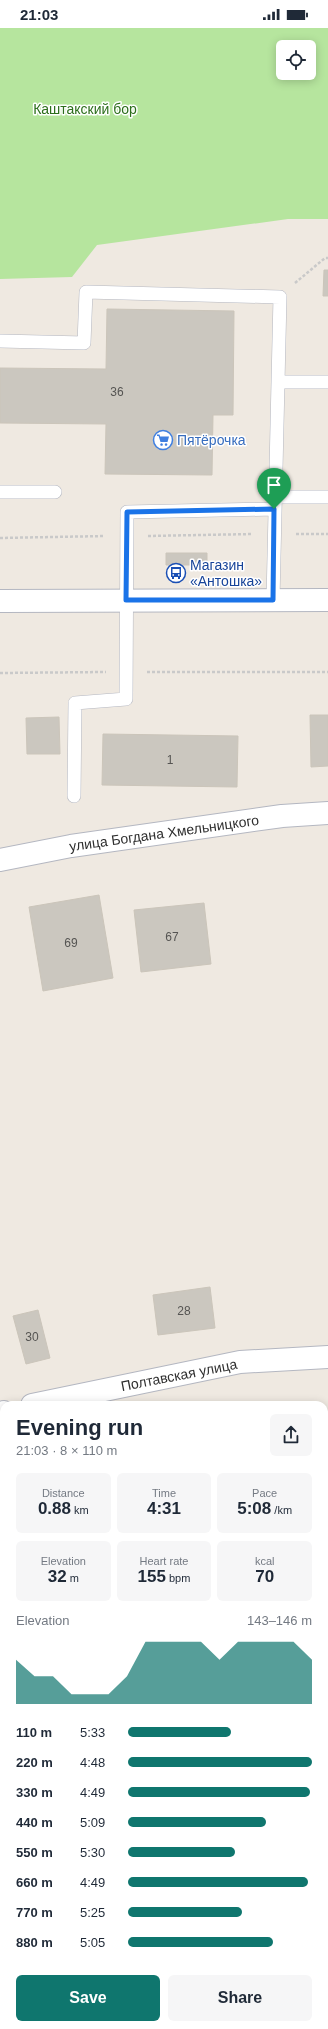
<!DOCTYPE html>
<html lang="en">
<head>
<meta charset="utf-8">
<style>
	:root { --surface:#fff; --page:#f6f6f7; --text:#1f2937; --muted:#747a83; --accent:#0f766e }
	body { margin:0; font-family:Arial,sans-serif; background:var(--page); color:var(--text); height:100vh; display:flex; flex-direction:column; font-size:15px; white-space:nowrap }
	* { box-sizing:border-box; margin:0 }
	p { font-size:13px; color:var(--muted) }
	.icon { flex:none; width:22px; height:22px; fill:none; stroke:currentColor; stroke-width:2; stroke-linecap:round; stroke-linejoin:round }
	.map { position:relative; flex:1; overflow:hidden }
	.details { position:absolute; left:0px; top:1373px; width:328px; height:628px; display:flex; flex-direction:column; background:var(--surface); border-radius:12px 12px 0 0; box-shadow:0 2px 10px #0003 }
	.details>* { flex:none }
	.tools { position:absolute; left:276px; top:12px; display:grid; gap:8px }
	.tools a { display:grid; place-items:center; width:40px; height:40px; border-radius:6px; background:var(--surface); box-shadow:0 2px 10px #0003; font-size:20px }
	.pin { position:absolute; display:grid; place-items:center; width:34px; height:34px; color:#fff; margin:-41px -17px; border-radius:50% 50% 50% 0; rotate:-45deg; box-shadow:0 0 4px #0007 }
	.pin .icon { rotate:45deg }
	.round { display:grid; place-items:center; flex:none; width:42px; height:42px; border-radius:6px; background:var(--page) }
	.summary { display:flex; align-items:center; justify-content:space-between; height:68px; padding:0 16px }
	h1 { font-size:22px; font-weight:700; line-height:30px }
	.stats { display:grid; grid-template-columns:repeat(3,1fr); gap:6px; height:68px; padding:4px 16px }
	.stats div { display:grid; align-content:center; border-radius:6px; background:var(--page); text-align:center }
	.stats b { font-size:17px; font-weight:700 }
	.stats small { font-size:11px; font-weight:400 }
	.stats p { font-size:11px }
	.chart { height:112px; padding:8px 16px }
	.chart p { display:flex; justify-content:space-between }
	.chart svg { width:100%; height:72px; margin-top:4px; fill:var(--accent); opacity:.7 }
	.primary-button { display:flex; gap:8px; margin-top:auto; padding:8px 16px }
	.primary-button a { flex:1; height:46px; border-radius:6px; background:var(--accent); color:#fff; font-size:16px; font-weight:700; line-height:46px; text-align:center }
	.primary-button a+a { background:var(--page); color:var(--text) }
	ul { padding:0 16px; list-style:none; font-size:13px }
	li { display:grid; grid-template-columns:64px 48px 1fr; align-items:center; height:30px }
	li i { height:10px; border-radius:5px; background:var(--accent) }
	.status { display:flex; justify-content:space-between; align-items:center; height:28px; padding:0 20px; background:var(--surface); direction:ltr }
	.status svg { height:11px; fill:currentColor }
	.map>svg:first-child { display:block }
</style>
</head>
<body>
<div class="status"><b>21:03</b><svg viewBox="0 0 49 12"><path d="M0 12V9h3v3zM5 12V6h3v6zM10 12V3h3v9zM15 12V0h3v12zM26 1h20v11H26zM47 4h2v5h-2z"/></svg></div>
<div class="map">
<svg width="328" height="2001" viewBox="0 0 328 2001">
	<rect width="100%" height="100%" fill="#efe9e1"/>
	<path fill="#b6e59e" fill-rule="evenodd" d="M0,0H328V191H288L97,217L72,249L0,251ZM283,19H309V45H283Z"/>
	<path fill="#cbc7bf" stroke="#cbc5ba" d="M324,242H328V268H323Z
		M107,281L234,283L233,387H213L212,447L105,446L106,396L0,395V340L106,341Z
		M166,525H207V537H166Z
		M310,687H328V738L311,739Z
		M59,689L60,726H27L26,690Z
		M103,706L238,708L237,759L102,757Z
		M99,867L113,950L43,963L29,879Z
		M204,875L211,936L141,944L134,882Z
		M210,1259L215,1300L158,1307L153,1267Z
		M38,1282L50,1330L26,1336L13,1288Z
		M4,1831V1884L0,1874V1832Z
		M51,1997H93L94,2001H53Z"/>
	<g fill="none" stroke-linecap="round" stroke-linejoin="round">
		<defs>
			<path id="lane" d="M0,313L84,315L86,264L280,269L278,354H328
				M0,464H55
				M274,469H328
				M273,572L278,354
				M74,768L75,675L126,671L127,484L274,481"/>
			<path id="street" d="M0,832L71,818L282,788L328,785
				M32,1377L240,1334L328,1329
				M0,1385L4,1384
				M324,1868H328
				M0,1942L4,1941"/>
			<path id="secondary" d="M0,573L328,572"/>
		</defs>
		<use href="#lane" stroke="#b4b7c1" stroke-width="14"/>
		<use href="#street" stroke="#b4b7c1" stroke-width="24"/>
		<use href="#secondary" stroke="#b4b7c1" stroke-width="24"/>
		<path stroke="#c9c9c9" stroke-width="2.5" stroke-dasharray="3 2" stroke-linecap="butt" d="M295,255L325,230H328
			M296,506H328
			M148,508L253,506
			M0,510L105,508
			M147,644H328
			M0,645L106,644"/>
		<use href="#lane" stroke="#fff" stroke-width="13"/>
		<use href="#street" stroke="#fff" stroke-width="22"/>
		<use href="#secondary" stroke="#fff" stroke-width="22"/>
	</g>
	<g fill="none" stroke-linecap="round" stroke-linejoin="round">
		<defs>
			<path id="route" d="M274,481L273,572H126L127,484Z"/>
		</defs>
		<use href="#route" stroke="#fff" stroke-width="8"/>
		<use href="#route" stroke="#1a73e8" stroke-width="5"/>
	</g>
	<defs>
		<symbol id="supermarket-ring" viewBox="-11 -11 22 22"><circle r="9.5" fill="#fff" stroke="#3f7fe0" stroke-width="1.5"/><path d="M-6-5.5h2.5l.6 2H6L4.5 2H-2.5L-4.4-4H-6ZM-1.5 3.2a1.3 1.3 0 1 0 .1 0ZM3 3.2a1.3 1.3 0 1 0 .1 0Z" fill="#3f7fe0"/></symbol>
		<symbol id="bus-ring" viewBox="-11 -11 22 22"><circle r="9.5" fill="#fff" stroke="#1a4fb4" stroke-width="1.5"/><path d="M-5-6H5V4H4V6H2V4H-2V6H-4V4H-5ZM-3.5-4V0h7V-4ZM-3.5 1.2v1.5H-2V1.2ZM2 1.2v1.5H3.5V1.2Z" fill="#1a4fb4"/></symbol>
	</defs>
	<g fill-rule="evenodd">
		<use href="#supermarket-ring" x="152" y="401" width="22" height="22"/>
		<use href="#bus-ring" x="165" y="534" width="22" height="22"/>
	</g>
	<g text-anchor="middle" stroke-width="3" stroke-linejoin="round" paint-order="stroke">
		<g font-size="12" fill="#555452">
			<text x="117" y="368">36</text>
			<text x="170" y="736">1</text>
			<text x="172" y="913">67</text>
			<text x="71" y="919">69</text>
			<text x="184" y="1287">28</text>
			<text x="32" y="1313">30</text>
		</g>
		<g font-size="14" fill="#2c6e1b" stroke="#fff">
			<text x="85" y="86">Каштакский бор</text>
		</g>
		<g font-size="14" fill="#366cbe" stroke="#fff" text-anchor="start">
			<text x="177" y="417">Пятёрочка</text>
		</g>
		<g font-size="14" fill="#164399" stroke="#fff" text-anchor="start">
			<text x="190" y="542">Магазин<tspan x="190" dy="16">«Антошка»</tspan></text>
		</g>
		<g font-size="14" fill="#2e2e2e" stroke="#fff">
			<text transform="translate(164 805) rotate(-8)" y="5">улица Богдана Хмельницкого</text>
			<text transform="translate(179 1347) rotate(-11)" y="5">Полтавская улица</text>
		</g>
	</g>
</svg>
<div class="tools">
<a><svg class="icon" aria-label="locate" viewBox="0 0 24 24"><circle cx="12" cy="12" r="6"/><path d="M12 2v4M12 18v4M2 12h4M18 12h4"/></svg></a>
</div>
<div class="pin" style="left:274px;top:481px;background:#1e9e55"><svg class="icon" aria-label="arrive" viewBox="0 0 24 24"><path d="M6 21V4h12l-3 4 3 4H6"/></svg></div>
<section class="details">
<div class="summary"><div><h1>Evening run</h1><p>21:03 · 8 × 110 m</p></div><a class="round"><svg class="icon" aria-label="share" viewBox="0 0 24 24"><path d="M12 15V3M7 8l5-5 5 5M5 13v7h14v-7"/></svg></a></div>
<div class="stats">
<div><p>Distance</p><b>0.88<small> km</small></b></div>
<div><p>Time</p><b>4:31</b></div>
<div><p>Pace</p><b>5:08<small> /km</small></b></div>
</div>
<div class="stats">
<div><p>Elevation</p><b>32<small> m</small></b></div>
<div><p>Heart rate</p><b>155<small> bpm</small></b></div>
<div><p>kcal</p><b>70</b></div>
</div>
<div class="chart"><p><span>Elevation</span>143–146 m</p>
<svg viewBox="0 0 160 44" preserveAspectRatio="none"><path d="M0 44V17L10 27L20 27L30 38L40 38L50 38L60 27L70 6L80 6L90 6L100 6L110 17L120 6L130 6L140 6L150 6L160 17V44z"/></svg>
</div>
<ul>
<li><b>110 m</b>5:33<i style="width:56%"></i></li>
<li><b>220 m</b>4:48<i style="width:100%"></i></li>
<li><b>330 m</b>4:49<i style="width:99%"></i></li>
<li><b>440 m</b>5:09<i style="width:75%"></i></li>
<li><b>550 m</b>5:30<i style="width:58%"></i></li>
<li><b>660 m</b>4:49<i style="width:98%"></i></li>
<li><b>770 m</b>5:25<i style="width:62%"></i></li>
<li><b>880 m</b>5:05<i style="width:79%"></i></li>
</ul>
<div class="primary-button"><a>Save</a><a>Share</a></div>
</section>
</div>
</body>
</html>
